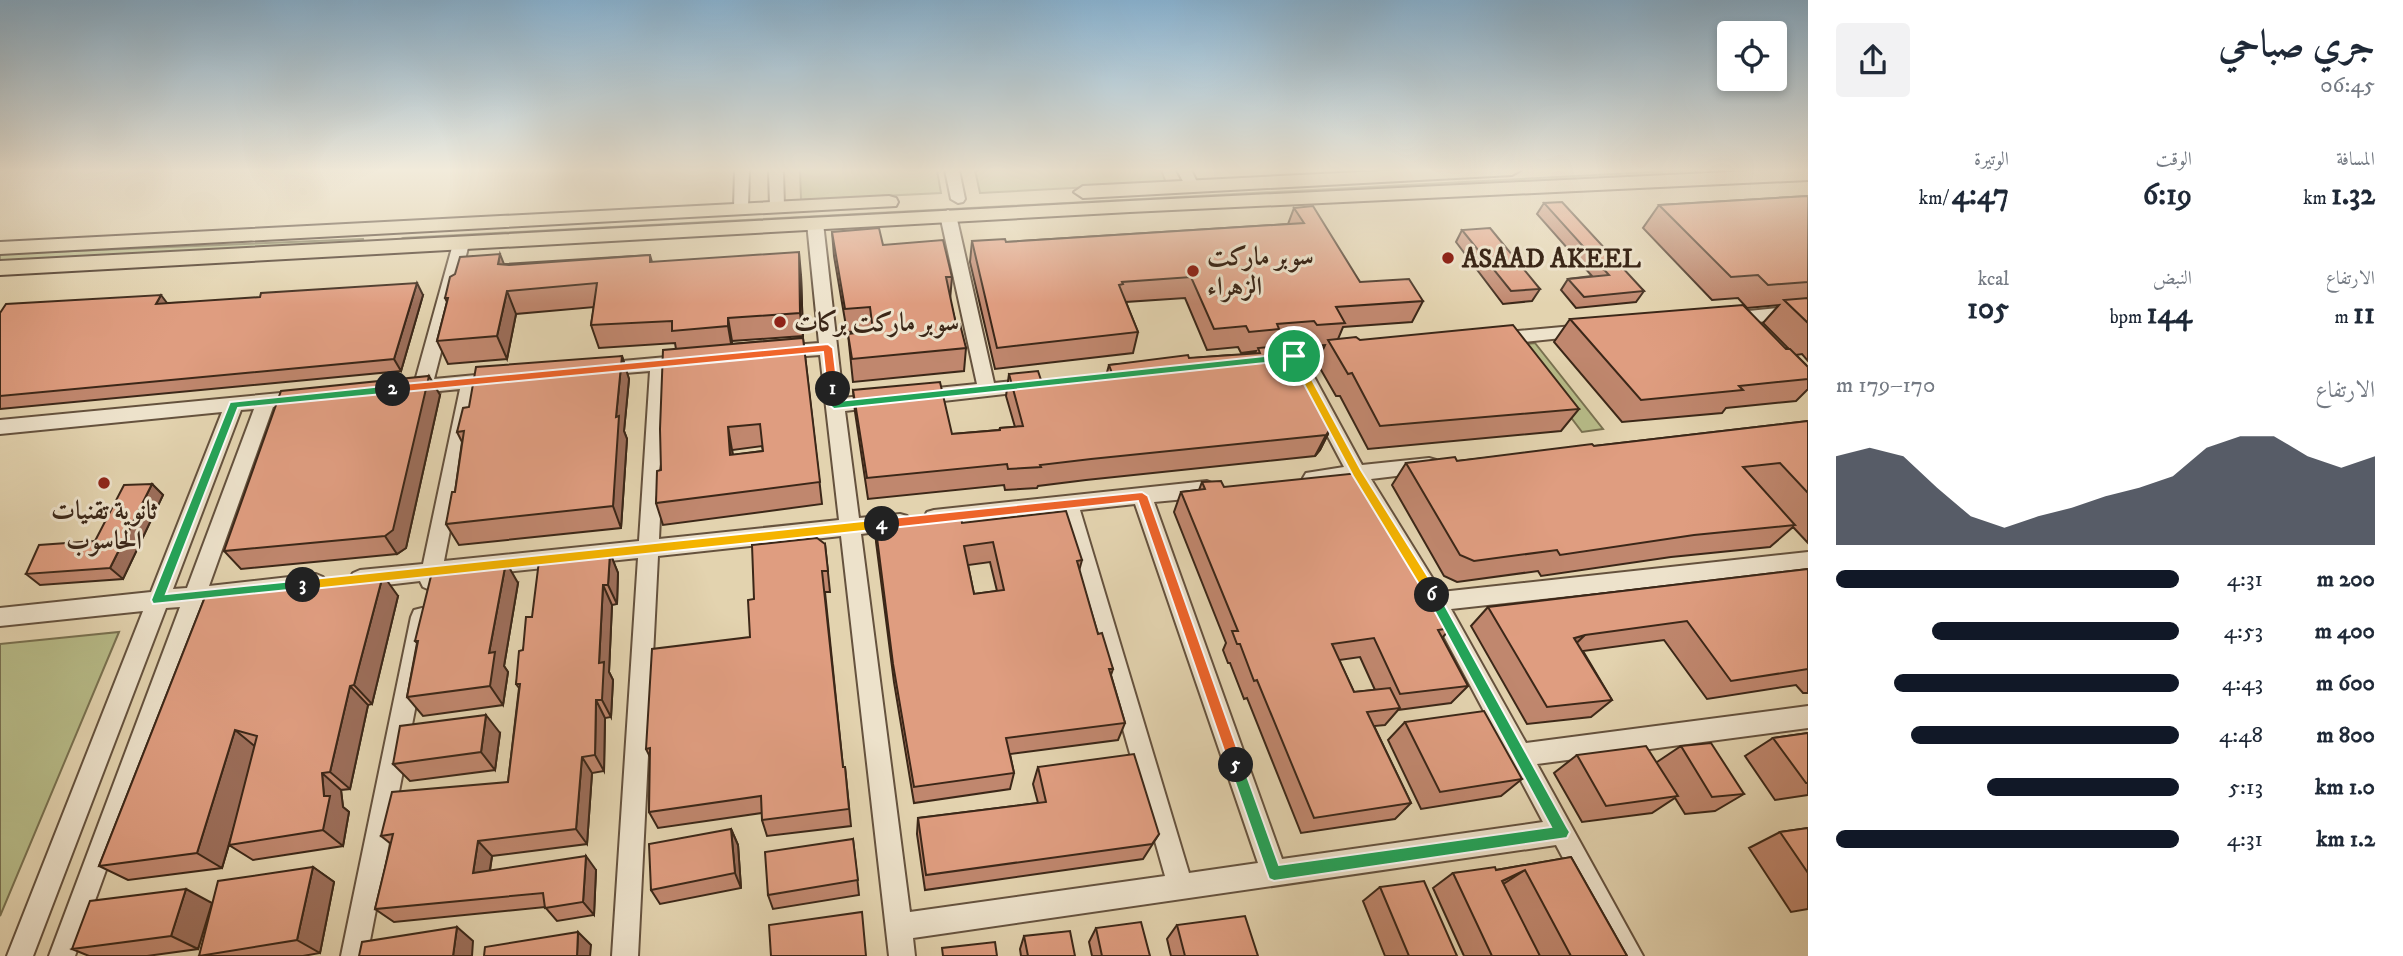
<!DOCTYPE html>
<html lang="ar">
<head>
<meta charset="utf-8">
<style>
	:root { --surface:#fff; --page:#f2f2f3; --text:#1f2937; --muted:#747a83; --accent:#111827 }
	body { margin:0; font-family:"IM FELL DW Pica",Amiri,serif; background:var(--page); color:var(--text); direction:rtl; height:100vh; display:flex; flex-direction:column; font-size:26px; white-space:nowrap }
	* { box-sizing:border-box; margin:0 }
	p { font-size:23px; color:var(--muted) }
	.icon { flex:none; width:38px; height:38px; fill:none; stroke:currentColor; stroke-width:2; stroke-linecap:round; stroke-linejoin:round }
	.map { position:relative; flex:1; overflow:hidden; direction:ltr }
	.sheet { display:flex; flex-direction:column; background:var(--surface); width:595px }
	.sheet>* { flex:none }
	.buttons { position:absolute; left:1717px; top:21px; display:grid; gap:14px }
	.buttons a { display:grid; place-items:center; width:70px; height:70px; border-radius:7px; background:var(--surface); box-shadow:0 4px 10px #0003; font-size:35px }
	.pin { position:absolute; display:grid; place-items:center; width:60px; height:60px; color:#fff; margin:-30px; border:4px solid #fff; border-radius:50%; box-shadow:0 2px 7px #0007 }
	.km { position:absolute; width:35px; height:35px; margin:-18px; border-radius:50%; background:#222; color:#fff; font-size:19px; line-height:35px; text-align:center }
	.round { display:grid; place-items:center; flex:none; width:74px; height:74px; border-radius:7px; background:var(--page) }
	.summary { display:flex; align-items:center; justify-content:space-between; height:119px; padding:0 28px }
	h1 { font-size:38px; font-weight:700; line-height:52px }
	.figures { display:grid; grid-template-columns:repeat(3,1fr); gap:10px; height:119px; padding:7px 28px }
	.figures div { display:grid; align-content:center }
	.figures b { font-size:30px; font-weight:700 }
	.figures small { font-size:19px; font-weight:400 }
	.figures p { font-size:19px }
	.chart { height:196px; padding:14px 28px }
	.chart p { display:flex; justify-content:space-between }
	.chart svg { width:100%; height:126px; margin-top:7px; fill:var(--accent); opacity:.7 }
	ul { padding:0 28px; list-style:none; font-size:23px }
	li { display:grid; grid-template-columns:112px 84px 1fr; align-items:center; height:52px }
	li i { height:18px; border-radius:9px; background:var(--accent) }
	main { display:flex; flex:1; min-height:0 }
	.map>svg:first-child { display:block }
</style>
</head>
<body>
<main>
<section class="sheet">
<div class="summary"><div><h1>جري صباحي</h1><p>06:45</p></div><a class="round"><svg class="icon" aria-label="share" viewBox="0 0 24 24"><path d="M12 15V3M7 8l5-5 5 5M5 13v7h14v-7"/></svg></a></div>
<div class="figures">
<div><p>المسافة</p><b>1.32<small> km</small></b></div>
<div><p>الوقت</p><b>6:19</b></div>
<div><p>الوتيرة</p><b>4:47<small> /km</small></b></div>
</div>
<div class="figures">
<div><p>الارتفاع</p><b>11<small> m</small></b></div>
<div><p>النبض</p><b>144<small> bpm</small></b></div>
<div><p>kcal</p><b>105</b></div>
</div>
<div class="chart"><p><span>الارتفاع</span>170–179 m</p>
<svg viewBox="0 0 160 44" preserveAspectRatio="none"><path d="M0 44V13L10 10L20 13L30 24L40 34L50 38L60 34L70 31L80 27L90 24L100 20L110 10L120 6L130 6L140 13L150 17L160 13V44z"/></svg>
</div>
<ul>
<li><b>200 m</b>4:31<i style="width:100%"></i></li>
<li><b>400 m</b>4:53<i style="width:72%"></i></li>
<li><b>600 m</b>4:43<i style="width:83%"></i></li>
<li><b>800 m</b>4:48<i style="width:78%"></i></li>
<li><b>1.0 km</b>5:13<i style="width:56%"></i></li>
<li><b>1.2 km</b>4:31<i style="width:100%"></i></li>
</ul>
</section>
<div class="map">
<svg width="1808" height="956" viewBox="0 0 1808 956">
	<rect width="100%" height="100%" fill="#e3d3af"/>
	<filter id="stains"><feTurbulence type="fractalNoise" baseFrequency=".00286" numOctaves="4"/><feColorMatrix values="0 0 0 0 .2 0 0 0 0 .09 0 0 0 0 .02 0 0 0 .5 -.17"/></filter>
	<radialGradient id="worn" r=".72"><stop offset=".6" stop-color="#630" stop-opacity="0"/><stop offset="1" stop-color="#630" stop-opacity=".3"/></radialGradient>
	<path fill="#b7bb88" stroke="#797150" stroke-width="2" d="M800,170H937L941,193L801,200Z
		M975,170H1161L1166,183L980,193Z
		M1691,170L1700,173L1701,177L393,243L403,238Z
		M363,239L364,244L359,246L0,261V254Z
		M1535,343L1603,429L1582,432L1516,345Z
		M119,632L0,916V644Z"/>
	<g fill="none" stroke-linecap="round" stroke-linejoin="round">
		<defs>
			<path id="minor" d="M735,170H749L748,208L741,213L734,208Z
				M769,170H783L784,207L782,210H772L770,207Z
				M945,170H959L965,199L963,202L958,203L951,199Z
				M1177,170H1191L1199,186L1197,189H1187Z
				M948,210L956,215L994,383L1034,379L1040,380L1043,385L1040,390L917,404L911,402L908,397L911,392L917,390L977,384L940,215Z
				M815,218L823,223L843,398L880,394L886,396L889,401L886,406L845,411L859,518L900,514L907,516L910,522L907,528L861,534L910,912L1165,876L1061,512L934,526L927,524L924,518L927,512L934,510L1207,481L1214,484L1217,489L1214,494L1207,497L1154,502L1282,859L1543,822L1429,608L1352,481L1313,485L1306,483L1303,478L1306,473L1344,467L1289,363H1263L1260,359L1263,355L1269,353L1347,346L1353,348L1356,352L1353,356L1306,362L1362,465L1429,458L1436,460L1439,465L1436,470L1429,472L1371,479L1441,592L1808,552V570L1451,609L1526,743L1808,706V728L1537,764L1643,956H1615L1556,845L913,938L915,956H889L841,536L658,556L638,956H612L638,558L441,579L437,587L430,590L423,587L420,581L360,588L353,585L350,579L353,573L360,570L423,564L460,389L409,394L403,393L400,388L403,383L415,381L453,244L455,241H467L469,244L434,379L497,373L503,375L506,379L503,383L478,387L444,561L639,541L650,371L600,375L594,373L591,369L594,365L600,363L689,355L698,361L689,367L667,369L659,539L839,520L820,355L778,358L769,352L778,346L819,343L807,223ZM1135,504L1258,863L1189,873L1080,510Z
				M1808,305V317L1729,325L1721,319L1729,313Z
				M1584,325L1590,327L1592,331L1590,335L1495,345L1486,339L1495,333Z
				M302,391L308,393L311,398L308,403L273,407L209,586L316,574L323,577L326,583L323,589L202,604L75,956H49L180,607L166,608L33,956H7L143,611L0,626V608L151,592L222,412L0,434V420ZM254,409L187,588L173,589L241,410Z
				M422,608L430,610L433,617L367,956H341L411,617L414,610Z"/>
			<path id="major" d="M1401,170H1521L1512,175L1083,198L1074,192L1083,186Z
				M1770,170H1808V180L1130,212L0,275V261L1130,201Z
				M889,196L896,198L898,202L896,206L0,254V242Z"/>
		</defs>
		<use href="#minor" stroke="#65523e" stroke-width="4"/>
		<use href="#major" stroke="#3b2718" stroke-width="4"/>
		<use href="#minor" fill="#ede2cb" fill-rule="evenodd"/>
		<use href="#major" fill="#e3d3af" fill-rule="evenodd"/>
	</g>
	<path fill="#c0876e" stroke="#3b2718" stroke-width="2" fill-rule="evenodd" d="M1808,196V361L1802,354L1796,355L1808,367V389L1796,401L1726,408L1722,413L1622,422L1554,342L1570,319L1789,349L1763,323L1779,305L1747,308L1738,298L1712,300L1643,228L1659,205Z
		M1544,203L1644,291L1636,302L1576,308L1561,290L1568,279L1592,276L1537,214Z
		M1294,208L1360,282L1423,301L1412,322L1343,327L1338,339L1360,340L1579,409L1561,431L1368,449L1340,396H1336L1317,363L1325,345L1308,346L1305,342L1273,345L1272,346L1331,428L1320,450L1315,456L1086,480L1038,486L1037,488L1005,490L1004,485L868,499L855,412L853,390L952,434L999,430L1000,428L1015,427L1006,396L1009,374L1042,383L1106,376L1109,365L1255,353L1256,351L1241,353L1238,347L1207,350L1185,298L1126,302L1138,332L1133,353L995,369L970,262L972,241L1006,242L1288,224Z
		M1462,230L1540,289L1532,301L1503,304L1456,242Z
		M832,232L883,245L952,277L950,300L956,324L966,348L964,371L853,382L848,334L871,330L847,332L834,256Z
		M650,255L652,262L801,275L803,336L732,341V344L803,338L822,504L663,525L656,503L676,349L675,343L599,348L591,325L594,307L516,314L507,359L448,364L437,341L447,302L445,298L504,264ZM762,446L763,451L733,455L732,450Z
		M423,295L401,371L0,409V313L167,303Z
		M622,356L629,379L624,431L627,439L621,528L459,545L446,524L455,492L462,442L457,432L469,407Z
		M440,395L406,548L397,554L241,569L224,551Z
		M1808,421V543L1793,527L1770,547L1671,557L1541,576L1538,571L1457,582L1444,576L1392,485L1406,463L1457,461L1594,446Z
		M1202,482L1224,487L1423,591L1451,628L1442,638L1468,686L1451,703L1398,710L1385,725L1374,726L1411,803L1395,819L1301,833L1247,698L1244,699L1230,663H1228L1223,650L1226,643L1174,512L1181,492L1199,490ZM1360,657L1375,690L1354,692L1339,660Z
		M152,484L163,495L123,579L40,585L26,574L95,541Z
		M875,522L962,523L1082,560L1079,571L1098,634L1113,669L1111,675L1125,723L1118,740L1010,754L1014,773L1010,789L914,803L894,682L876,542ZM990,562L997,591L974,594L968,565Z
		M825,544L830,592H825L843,767H845L851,826L767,836L762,820V813L658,828L649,812L650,757L646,749L750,637L754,599Z
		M610,553L618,573L617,604L612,605L609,672L613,680L611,717L605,718L604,771L592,773L587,844L492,856L490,871L596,870L594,915L557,921L545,907L394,922L375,909L391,844L381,836L508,782L519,688L516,684L523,650L532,617Z
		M1808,569V693H1803L1796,685L1707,699L1664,640L1583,651L1612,700L1591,717L1527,724L1471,626L1488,607Z
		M518,583L504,666L508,672L503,705L423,716L407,697L417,643L415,641Z
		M398,596L372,704L368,705L350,789L341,790L343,807L349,812L343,846L253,860L229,845L231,838L222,868L128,880L99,866L205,597Z
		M1405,722L1522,779L1501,796L1421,809L1388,740Z
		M500,733L495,770L410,781L393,764Z
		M1808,733V795L1775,800L1745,756L1773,738Z
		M1681,746L1744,794L1715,811L1685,814L1675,798L1652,813L1582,822L1554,773L1577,755L1657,762Z
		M1038,767L1159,834L1143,859L925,890L917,834L918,818L1038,803L1033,784Z
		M1808,828V909L1791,912L1749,848L1780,832Z
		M731,829L738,845L741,888L660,904L651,890Z
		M853,839L859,895L773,909L768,895Z
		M1571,857L1627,956H1464L1433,888L1453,873L1496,870Z
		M313,867L334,882L320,953L303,956H199Z
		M1380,887L1457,956H1385L1363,901Z
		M212,903L198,949L147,956H89L72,949Z
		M1177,925L1258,956H1171L1167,939Z
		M1096,928L1150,956H1092L1089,942Z
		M1024,936L1075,956H1021L1020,949Z"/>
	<path fill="#9c6e5a" stroke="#3b2718" stroke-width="2" d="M799,252L801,275L803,336L800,313Z
		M500,254L509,277L498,264Z
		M417,283L423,295L401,371L394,359Z
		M507,291L516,314L507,359L497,336Z
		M161,295L170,307L156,304Z
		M728,318L732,341V349L728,326Z
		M622,356L629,379L624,431L627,439L621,528L613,506L616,417Z
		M429,376L440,395L406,548L397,554L385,536Z
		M728,427L732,450L735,478L730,455Z
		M1331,428L1320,450L1315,456L1326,435Z
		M152,484L163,495L123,579L110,568Z
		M610,553L618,573L617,604L608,585Z
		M506,562L518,583L504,666L508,672L503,705L490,686L489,653Z
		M383,575L398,596L372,704L354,685Z
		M603,585L612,605L609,672L613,680L611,717L602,700L599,663Z
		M1585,635L1565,654L1574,638Z
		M350,686L368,705L350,789L330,772Z
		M596,700L605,718L604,771L595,755Z
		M486,715L500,733L495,770L481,752Z
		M235,730L257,748L222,868L197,853Z
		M582,757L592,773L587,844L576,829Z
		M322,773L341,790L343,807L349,812L343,846L323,830L324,796Z
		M731,829L738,845L741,888L735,873Z
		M478,841L492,856L487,887L473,873Z
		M586,856L596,870L594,915L583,902Z
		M313,867L334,882L320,953L297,940Z
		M1525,870L1502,885V881Z
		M186,889L212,903L198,949L171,936Z
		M457,927L473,941L472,956H453Z
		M578,932L591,945L590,956H577Z"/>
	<path fill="#df9d80" stroke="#3b2718" stroke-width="2" fill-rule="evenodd" d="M1808,196V282L1768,285L1758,275L1731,277L1659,205Z
		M1562,202L1644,291L1584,297L1568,279L1609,275L1544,203Z
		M1313,206L1360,282L1409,279L1423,301L1336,307L1345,323L1317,325L1314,321L1277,324L1279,329L1249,332L1246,326L1214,329L1191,277L1122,282L1123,284L1119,285L1138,332L997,348L972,241L1005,239L1006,242L1304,223L1294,208Z
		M879,228L883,245L943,240L952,277H946L956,324H960L966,348L852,359L848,334L873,331L870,307L845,309L832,232Z
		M1490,228L1540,289L1511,291L1462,230Z
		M799,252L800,313L728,318V326L672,331V321L591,325L597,283L507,291L497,336L437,341L448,298H445L450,277L455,274L460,257L500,254L498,264L509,265L650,255V262Z
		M417,283L394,359L0,396V313L6,304L161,295L156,304L260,297L261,293Z
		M1808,298V323L1784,300Z
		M1743,305L1786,349H1790L1808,367V379L1739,386L1743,390L1641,400L1570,319Z
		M1513,325L1579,409L1380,426L1352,373L1348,374L1328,340L1356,337L1360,340Z
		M803,338L820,482L656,503L657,471L661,470L660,429L663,350ZM760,424L763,451L730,455L728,427Z
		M1289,345L1331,428L1326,435L1091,459L1040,465L1041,467L1008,469L1007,464L867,478L853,390L940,382L952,434L1000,430V428L1023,426L1009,374L1038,371L1042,383L1113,376L1109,365L1188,355L1189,358L1260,353L1258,348Z
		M622,356L616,417L619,416L613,506L446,524L452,492H455L464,431L457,432L463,408L469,407L476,367Z
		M429,376L393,530L385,536L224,551L281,391Z
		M1808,421V493L1780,463L1743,467L1795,525L1694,535L1560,555L1557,550L1474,561L1460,555L1406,463L1455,457L1457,461L1592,444L1594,446Z
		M1359,473L1423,591L1429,590L1451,628L1438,630L1468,686L1400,694L1374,638L1332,644L1354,692L1390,688L1400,708L1367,712L1411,803L1314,818L1257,680L1254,681L1240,644H1237L1232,631H1238L1181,492L1205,489L1202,482L1221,481L1224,487Z
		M152,484L110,568L26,574L39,545L95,541L124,485Z
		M1066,511L1082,560L1077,561L1098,634L1102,633L1113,669H1109L1125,723L1006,738L1014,773L914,787L893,664L875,522L960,512L962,523ZM993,542L1004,590L974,594L964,546Z
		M817,538L825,544L828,571H822L843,767H845L849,809L762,820L761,796L649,812L650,748L646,749L652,649L750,637L748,600L754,599L752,545Z
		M610,553L608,585H603L599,663L604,662L602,700H596L595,755L582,757L576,829L478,841L473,873L586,856L583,902L545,908L543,893L375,909L393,834L381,836L392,792L508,782L520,684H516L519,651L523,650L526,617H532L539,561Z
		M506,562L489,653L495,652L490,686L407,697L418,641H415L433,568Z
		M1808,569V669L1731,681L1687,621L1585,635L1574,638L1612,700L1547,707L1488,607Z
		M383,575L354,685L350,686L330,772L322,773L324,796H330L323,830L229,845L257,736L235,730L197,853L99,866L205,597Z
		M1484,711L1522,779L1440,792L1405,722Z
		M486,715L481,752L393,764L400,726Z
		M1808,733V783H1806L1773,738Z
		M1711,743L1744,794L1712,797L1681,746Z
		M1646,746L1678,796L1606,806L1577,755Z
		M1134,754L1159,834L1152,844L926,875L918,818L1046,802L1038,767Z
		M1808,828V873L1780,832Z
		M731,829L735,873L651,890L649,844Z
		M853,839L858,880L768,895L765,852Z
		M1571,857L1627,956H1571L1525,870L1502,881L1540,956H1492L1453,873L1495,867L1496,870Z
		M313,867L297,940L199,956L218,881Z
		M1424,881L1457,956H1409L1380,887Z
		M186,889L171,936L72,949L90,901Z
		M862,912L866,956H771L769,925Z
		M1245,916L1258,956H1185L1177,925Z
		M1141,922L1150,956H1102L1096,928Z
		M457,927L453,956H359L362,942Z
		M1070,931L1075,956H1028L1024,936Z
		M578,932L577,956H484L485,947Z
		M995,942L997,956H943L942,948Z"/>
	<linearGradient id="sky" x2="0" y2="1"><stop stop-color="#88b4d4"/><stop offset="0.56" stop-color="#f2ebdb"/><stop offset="1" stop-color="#f2ebdb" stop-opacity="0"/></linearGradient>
	<rect width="1808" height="304" fill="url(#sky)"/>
	<path fill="#22a559" stroke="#fff" stroke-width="2" d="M1294,353L1299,356L1294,360L834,409L829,405L827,389L833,386L836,387L839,401Z"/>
	<path fill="#f0652b" stroke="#fff" stroke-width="2" d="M828,344L833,348L838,389L833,393L827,389L823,352L393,393L387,389L393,385Z"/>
	<path fill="#22a559" stroke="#fff" stroke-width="2" d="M393,385L398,389L393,393L238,408L166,594L303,580L308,581V588L153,604L151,600L230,402Z"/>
	<path fill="#f5b400" stroke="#fff" stroke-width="2" d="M882,519L888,524L882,529L303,590L297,585L303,580Z"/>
	<path fill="#f0652b" stroke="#fff" stroke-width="2" d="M1142,492L1148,496L1243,765L1236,772L1229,765L1138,501L882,529L876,524L882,519Z"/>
	<path fill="#22a559" stroke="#fff" stroke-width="2" d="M1432,590L1437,591L1567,827L1570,832L1567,838L1274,881L1269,879L1229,765L1236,759L1243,765L1279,865L1551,827L1428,599L1426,595Z"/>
	<path fill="#f5b400" stroke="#fff" stroke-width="2" d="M1290,354H1298L1361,470L1437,591V599H1428L1353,476L1289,356Z"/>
	<g fill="#8f2418" stroke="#ede2cb" stroke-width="2.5">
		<circle cx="1448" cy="258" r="7"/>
		<circle cx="1193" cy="271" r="7"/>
		<circle cx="780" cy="322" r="7"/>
		<circle cx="104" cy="483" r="7"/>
	</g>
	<g text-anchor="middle" stroke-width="6" stroke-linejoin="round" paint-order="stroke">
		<g font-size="26" font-weight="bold" fill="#3b2718" stroke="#ede2cb" text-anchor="start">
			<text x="1207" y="265">سوبر ماركت<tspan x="1207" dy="30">الزهراء</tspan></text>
			<text x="1462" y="267">ASAAD AKEEL</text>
			<text x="794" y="331">سوبر ماركت بركات</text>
			<text x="104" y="519" text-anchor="middle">ثانوية تقنيات<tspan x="104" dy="30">الحاسوب</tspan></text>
		</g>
	</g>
	<rect width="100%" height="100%" filter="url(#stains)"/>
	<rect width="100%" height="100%" fill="url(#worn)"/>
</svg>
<div class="buttons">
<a><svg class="icon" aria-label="locate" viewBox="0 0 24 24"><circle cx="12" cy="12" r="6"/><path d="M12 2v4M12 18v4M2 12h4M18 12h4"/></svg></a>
</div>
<div class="pin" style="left:1294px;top:356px;background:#1e9e55"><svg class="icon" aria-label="arrive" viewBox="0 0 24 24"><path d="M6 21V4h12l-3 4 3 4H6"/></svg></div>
<b class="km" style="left:833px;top:389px">1</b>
<b class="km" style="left:393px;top:389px">2</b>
<b class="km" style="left:303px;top:585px">3</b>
<b class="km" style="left:882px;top:524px">4</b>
<b class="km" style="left:1236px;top:765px">5</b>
<b class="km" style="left:1432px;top:595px">6</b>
</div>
</main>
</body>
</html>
